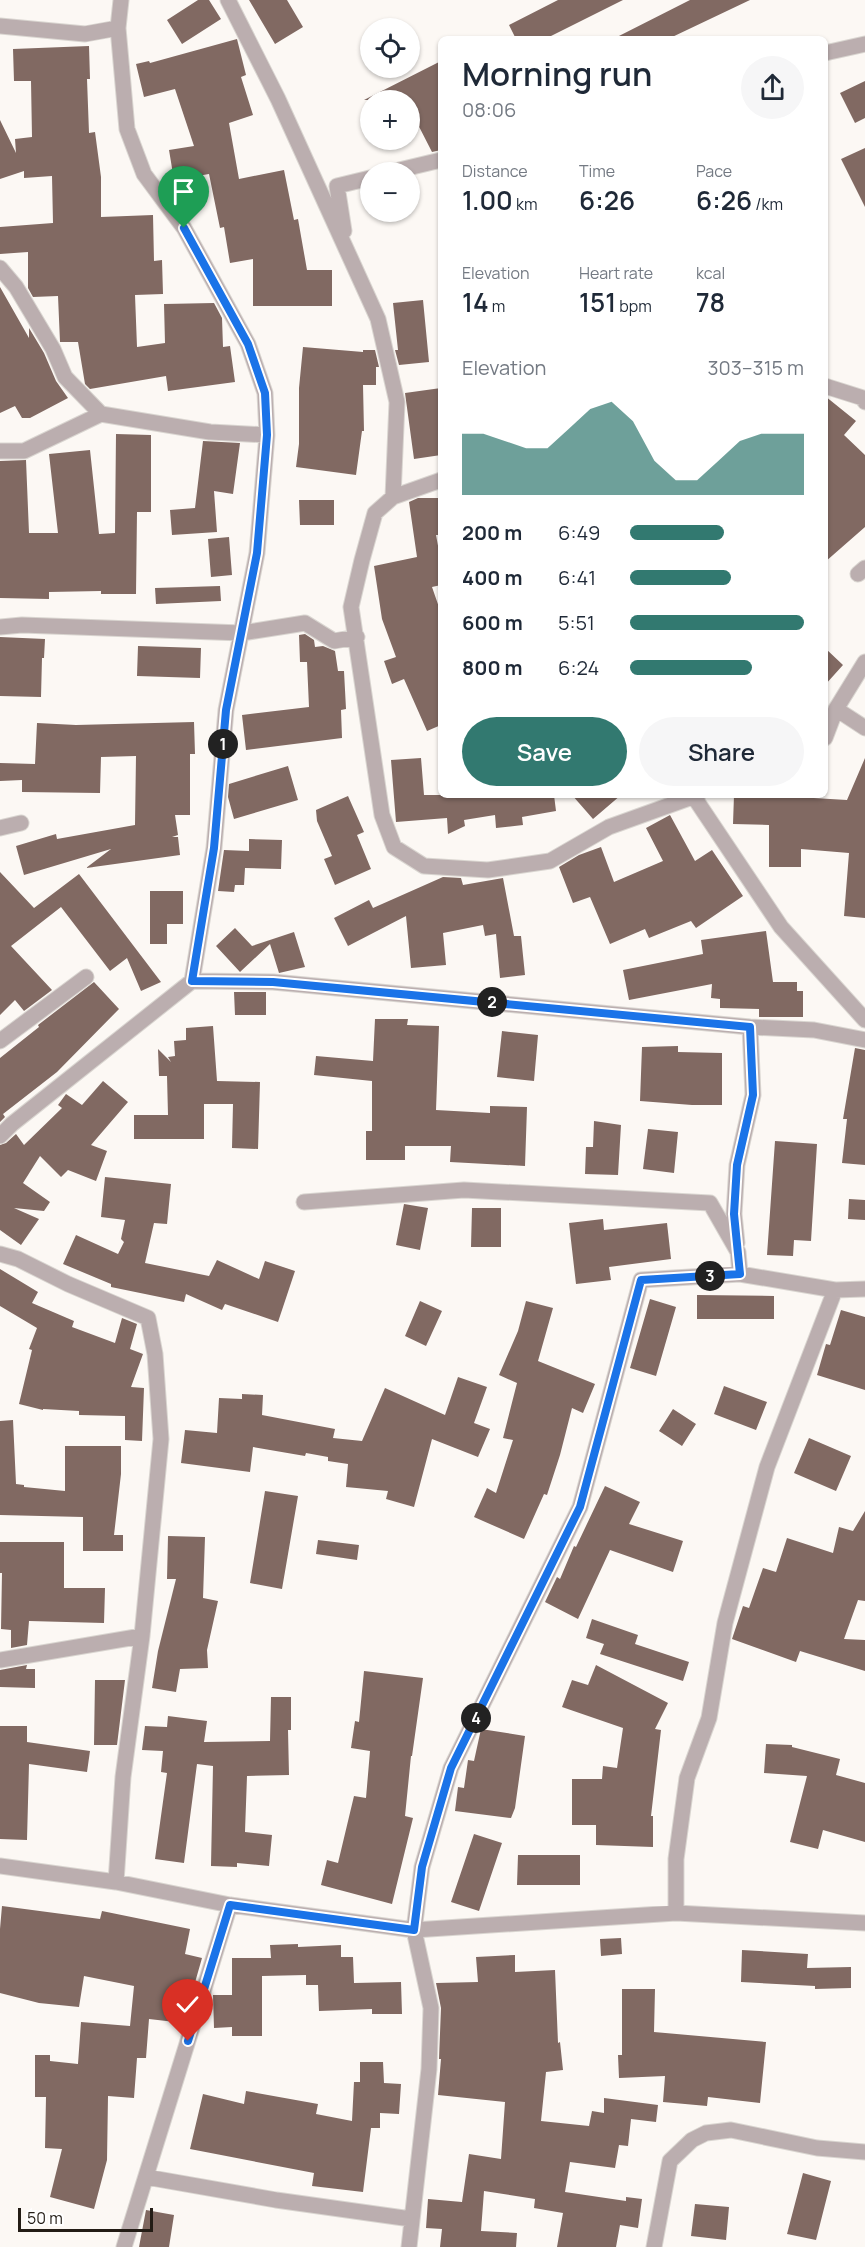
<!DOCTYPE html>
<html lang="en">
<head>
<meta charset="utf-8">
<style>
	:root { --surface:#fff; --page:#f6f6f7; --text:#1f2937; --muted:#747a83; --accent:#327970 }
	body { margin:0; font-family:Manrope,sans-serif; background:var(--page); color:var(--text); height:100vh; display:flex; flex-direction:column; font-size:22px; white-space:nowrap }
	* { box-sizing:border-box; margin:0 }
	p { font-size:20px; color:var(--muted) }
	.icon { flex:none; width:33px; height:33px; fill:none; stroke:currentColor; stroke-width:2; stroke-linecap:round; stroke-linejoin:round }
	.map { position:relative; flex:1; overflow:hidden }
	.sheet { position:absolute; left:438px; top:36px; width:390px; height:762px; display:flex; flex-direction:column; background:var(--surface); border-radius:9px; box-shadow:0 2px 4px #0004 }
	.sheet>* { flex:none }
	.controls { position:absolute; left:360px; top:18px; display:grid; gap:12px }
	.controls a { display:grid; place-items:center; width:60px; height:60px; border-radius:50%; background:var(--surface); box-shadow:0 2px 4px #0004; font-size:30px }
	.scale { position:absolute; left:18px; bottom:15px; width:135px; box-sizing:border-box; padding-left:6px; border:3px solid #231c15; border-top:0; font-size:16px; line-height:21px; white-space:nowrap; color:#231c15; -webkit-text-stroke:4px #fff; paint-order:stroke }
	.pin { position:absolute; display:grid; place-items:center; width:51px; height:51px; color:#fff; margin:-62px -26px; border-radius:50% 50% 50% 0; rotate:-45deg; box-shadow:0 0 6px #0007 }
	.pin .icon { rotate:45deg }
	.km { position:absolute; width:30px; height:30px; margin:-15px; border-radius:50%; background:#222; color:#fff; font-size:16px; line-height:30px; text-align:center }
	.round { display:grid; place-items:center; flex:none; width:63px; height:63px; border-radius:32px; background:var(--page) }
	.overview { display:flex; align-items:center; justify-content:space-between; height:102px; padding:0 24px }
	h1 { font-size:33px; font-weight:600; line-height:45px }
	.metrics { display:grid; grid-template-columns:repeat(3,1fr); gap:9px; height:102px; padding:6px 24px }
	.metrics div { display:grid; align-content:center }
	.metrics b { font-size:26px; font-weight:600 }
	.metrics small { font-size:16px; font-weight:400 }
	.metrics p { font-size:16px }
	.chart { height:168px; padding:12px 24px }
	.chart p { display:flex; justify-content:space-between }
	.chart svg { width:100%; height:108px; margin-top:6px; fill:var(--accent); opacity:.7 }
	.cta { display:flex; gap:12px; margin-top:auto; padding:12px 24px }
	.cta a { flex:1; height:69px; border-radius:36px; background:var(--accent); color:#fff; font-size:24px; font-weight:600; line-height:69px; text-align:center }
	.cta a+a { background:var(--page); color:var(--text) }
	ul { padding:0 24px; list-style:none; font-size:20px }
	li { display:grid; grid-template-columns:96px 72px 1fr; align-items:center; height:45px }
	li i { height:15px; border-radius:8px; background:var(--accent) }
	.map>svg:first-child { display:block }
</style>
</head>
<body>
<div class="map">
<svg width="865" height="2247" viewBox="0 0 865 2247">
	<rect width="100%" height="100%" fill="#fcf8f4"/>
	<path fill="#816962" d="M198,0H209L221,19L182,44L167,20Z
		M249,0H287L303,27L275,44Z
		M558,0H623L545,39H516L509,25Z
		M690,0H750L668,39H613Z
		M237,39L246,75L241,77L253,115L229,123L239,179L284,170L294,220L298,219L307,270H332V306H253V259L230,263L224,227L220,228L209,174L174,180L169,150L194,146L175,89L144,97L136,64L149,61L150,63Z
		M89,46L90,79H87L89,133L95,132L101,177V217L153,215L154,261L162,260L163,294L135,295L137,347L165,343L164,304L214,303L222,318L223,347L230,346L235,382L168,391L166,376L90,389L85,384L78,342H60L58,296L33,297L28,288V252L0,254V227L53,223L52,176L24,178V171L0,179V120L16,153L15,139L32,137L31,81H14L13,49Z
		M441,61V150L432,152L410,109V100H364Z
		M865,81V118L855,123L840,93Z
		M865,148V207L841,159Z
		M0,287L29,338V328L44,353L56,381L68,398L30,418H22L15,406L0,413Z
		M423,300L429,362L399,365L395,350H398L393,303Z
		M303,347L363,352V350H375L379,367H376V385H363L364,431H362L356,475L296,467L299,444V388Z
		M441,388V455L414,459L405,393Z
		M825,396L856,421L844,435L865,455V527L825,562Z
		M116,434L151,435V512H137L136,594H101V591L49,592V599L0,598V461L26,460L29,533H58L49,454L90,450L99,534L115,533Z
		M203,441L240,443L233,494L214,491L217,532L172,535L170,510L195,508Z
		M418,498H441V535H436L441,562V585L432,587L441,613V725L427,731L404,679L392,684L384,661L396,657L382,619L374,566L417,557L409,502Z
		M299,500H334V525H300Z
		M229,537L232,575L211,577L208,539Z
		M220,586L221,601L156,604L155,588Z
		M305,634L314,640L315,647L323,646L335,651L338,671H344L346,709L341,710L342,738L246,750L242,715L309,707L307,662H300L299,635Z
		M0,637L45,639L44,658H42L41,697L0,696Z
		M138,646L201,648L200,678L137,676Z
		M825,648L843,665L825,685Z
		M194,722L195,754H190V815H175L178,835L172,837H178L180,855L86,868L111,849L24,875L16,846L56,834L57,839L135,825L136,756L101,757L100,793L22,792V780L0,781V763L35,764L37,723L76,725Z
		M421,758L424,795H554L556,811L522,817L523,825L496,828L495,815L464,820L465,826L448,834L447,818L396,822L391,760Z
		M865,758V918L844,916L849,853L801,849V867H769V825L733,824L734,795H797V797L847,800Z
		M288,766L298,800L234,819L228,797L229,784Z
		M572,795H621L593,819Z
		M348,796L364,832L357,835L371,869L335,885L324,859L332,856L317,821L316,810Z
		M670,815L695,861L712,850L743,896L696,928L691,921L649,938L645,929L610,944L590,897L573,903L559,867L579,855L601,847L614,882L663,861L646,828Z
		M249,839L282,840L281,869L245,868L244,885H235L234,892L218,891L224,850L249,851Z
		M0,872L34,908L79,874L161,982L141,991L127,958L110,971L61,907L11,946L52,990L24,1011L15,1000L0,1015Z
		M443,877L461,878L463,885L503,878L514,936H521L525,975L500,978L496,934L485,936L483,925L443,933L446,965L411,968L406,916L348,946L334,918L369,900L373,908Z
		M150,891H183V924H167V944H150Z
		M235,928L252,946L294,932L305,967L279,973L270,944L240,972L216,946Z
		M766,931L773,982H797V991H803V1017H759V1009L720,1008V999L711,998L712,984L629,1000L623,970L703,954L701,940Z
		M94,982L119,1009L57,1072L3,1114L5,1117L0,1122V1058L39,1027L38,1025Z
		M234,992H266V1015H235Z
		M375,1019H408L407,1025L439,1026L436,1110L490,1113V1106L527,1107L525,1166L450,1162L451,1146H405V1160H366V1131H372V1081L314,1075L316,1056L373,1061Z
		M213,1026L217,1081L260,1082L258,1149L232,1148L233,1104H204V1139H134V1115H168L167,1076H159L158,1049L171,1062L168,1057L175,1056L174,1041L186,1040V1028Z
		M502,1031L538,1035L534,1081L497,1077Z
		M678,1046V1052L722,1053V1105H692L640,1101L642,1047Z
		M855,1048L865,1050V1165L842,1163L847,1119H843Z
		M103,1081L128,1102L91,1145L107,1151L96,1181L68,1170L61,1177L40,1156L23,1183L50,1202L44,1211L14,1208L39,1219L21,1245L0,1230V1145L6,1143L16,1134L24,1145L62,1108L58,1105L66,1094L82,1105Z
		M594,1121L621,1125L618,1175L585,1174L586,1147H593Z
		M648,1129L678,1132L674,1173L643,1169Z
		M775,1141L817,1144L811,1241L794,1240L793,1256L767,1255Z
		M105,1177L171,1184L167,1224L154,1223L145,1263L209,1276L217,1260L259,1279L265,1261L295,1271L278,1322L225,1304L222,1310L186,1294L184,1302L111,1287V1284L63,1264L76,1235L118,1254L124,1242L121,1239L125,1220L101,1217Z
		M849,1199L865,1200V1220L848,1219Z
		M404,1204L428,1208L420,1250L396,1245Z
		M472,1208H501V1247H471Z
		M603,1219L604,1230L667,1223L671,1259L609,1267L611,1280L576,1284L569,1223Z
		M0,1269L38,1292L32,1303L74,1321L72,1327L115,1343L122,1318L137,1324L130,1349L143,1354L131,1387L144,1388L142,1441L125,1440V1416L79,1415V1411L43,1409V1410L19,1404L32,1350L29,1349L37,1328L0,1306Z
		M697,1295L774,1296V1319H697Z
		M650,1299L676,1307L656,1376L630,1368Z
		M420,1301L442,1311L426,1346L405,1336Z
		M526,1301L553,1308L538,1361L595,1384L583,1413L572,1408L560,1455L547,1495L544,1494L524,1539L474,1517L487,1488L496,1493L513,1440L503,1438L517,1383L499,1375L518,1331Z
		M841,1310L865,1317V1390L817,1375L826,1344L830,1345Z
		M458,1377L487,1387L474,1423L490,1429L478,1457L432,1439L414,1507L386,1499L388,1491L346,1487L348,1464L328,1461V1457L306,1453L305,1456L253,1447L250,1472L181,1463L185,1430L217,1433L219,1398L242,1399V1394L263,1395L262,1415L335,1429L333,1438L362,1441L385,1388L445,1415Z
		M724,1386L767,1402L756,1430L714,1414Z
		M673,1409L696,1424L682,1446L659,1431Z
		M13,1420L16,1484L24,1485V1487L65,1491V1446H121V1474L114,1535H123V1551H83V1517L0,1515V1421Z
		M809,1438L851,1456L836,1491L794,1473Z
		M605,1486L640,1502L629,1524L683,1541L673,1572L610,1550L578,1619L545,1602L557,1577L560,1579L574,1546L576,1547Z
		M265,1491L298,1496L282,1589L250,1583Z
		M865,1511V1601L858,1600L844,1639L865,1640V1671L800,1651L796,1662L732,1639L743,1606L749,1608L763,1568L776,1572L787,1538L833,1553L839,1527L853,1531Z
		M168,1536L205,1537L203,1598L218,1601L207,1650L208,1668L180,1669L176,1692L152,1688L158,1651L176,1579H167Z
		M318,1540L359,1545L357,1560L316,1554Z
		M0,1542H64V1588H105L104,1623L29,1621L27,1645L11,1648V1630L1,1629L2,1573H0Z
		M592,1619L638,1635L635,1644L689,1662L683,1681L600,1654L604,1644L586,1638Z
		M27,1665L26,1669H35V1688L0,1687V1670Z
		M596,1665L668,1703L655,1729L661,1730L651,1816H653V1847L596,1845V1825H572V1779H602L603,1766L617,1768L623,1728L562,1707L572,1680L588,1685Z
		M364,1671L423,1678L412,1756H411L405,1816L413,1818L392,1904L321,1885L327,1860L338,1863L354,1796L366,1798L370,1751L351,1748L355,1721L359,1722Z
		M95,1680H125L117,1745H94Z
		M271,1697H291V1730H288L289,1775L247,1776L245,1832L272,1835L269,1866L237,1863V1867L211,1866L213,1766L197,1764L184,1863L155,1859L167,1773L161,1772L163,1751L142,1750L145,1726L167,1727L168,1716L207,1721L204,1742L270,1741Z
		M0,1726H27V1742L90,1751L87,1772L29,1764L27,1840L0,1839Z
		M481,1729L525,1736L515,1808L511,1818L455,1811L458,1787L464,1788L468,1760L474,1761Z
		M766,1744L792,1745V1747L840,1759L836,1775L865,1783V1842L823,1830L818,1849L790,1842L807,1776L764,1773Z
		M474,1834L502,1843L479,1911L451,1902Z
		M518,1855H580V1885H517Z
		M2,1906L100,1919L102,1911L190,1929L185,1954L202,1958L192,1993L178,1990L175,2022L149,2019L146,2058H137L134,2098L108,2096L107,2160L94,2209L50,2197L62,2149L45,2148L46,2097H35V2055H50V2061L78,2064L81,2022L130,2026L134,1986L84,1976L79,2007L39,2003L0,1993V1929Z
		M621,1938L622,1954L601,1956L600,1939Z
		M298,1944V1947L341,1945V1957H353L354,1983L401,1982L402,2014H372V2009L319,2011L318,1985H306V1975L262,1976V2036H232V2027L214,2028L213,1995H232V1958H271L270,1945Z
		M742,1950L808,1954L807,1968L851,1967V1988L815,1989V1986L741,1982Z
		M515,1955V1972L555,1970L558,2043L560,2042L563,2070L546,2072L541,2121L589,2126L592,2111L604,2113V2098L658,2105L656,2122L631,2119L628,2146L619,2145L615,2168L570,2162L565,2192L626,2201V2197L642,2199L638,2228L620,2225L616,2247H557L563,2213L534,2208L535,2199L484,2191L481,2231L517,2233L516,2247H440L442,2229L426,2228L428,2199L462,2202L469,2154L501,2159L505,2102L438,2095L441,2059H439L441,2008L436,1983L478,1982L476,1957Z
		M622,1989H655L654,2032L766,2042L760,2103L708,2097L707,2106L663,2102L665,2076L619,2078L618,2055H622Z
		M360,2062H383L384,2083L401,2084L399,2114L380,2113V2128H371L363,2192L312,2186L314,2173L190,2149L203,2094L244,2104L246,2091L318,2104L316,2114L352,2121L354,2082H360Z
		M803,2173L831,2181L816,2240L787,2234Z
		M695,2204L729,2207L726,2240L691,2236Z
		M146,2210L174,2215L169,2247H139Z"/>
	<g fill="none" stroke-linecap="round" stroke-linejoin="round">
		<defs>
			<path id="street" d="M121,0L118,28L127,129L144,174L184,228L248,344L265,393L267,435L257,553L226,710L214,848L192,981
				M228,0L278,99L378,319L397,402L393,497
				M0,26L85,34L118,28
				M825,53L865,44
				M391,172L441,160
				M344,231L337,186L370,178
				M0,268L16,287L53,349L65,377L101,414
				M825,386L863,398L865,402
				M0,451H24L101,414L210,432L267,435
				M441,480L393,497L375,513L362,560L351,607L382,815L394,847L424,866L488,870L550,861L609,827L698,795
				M858,574L865,568
				M0,627L22,625L242,633L305,623L334,641L357,637
				M836,709L865,728
				M825,738L836,709L865,662
				M694,797L781,927L865,1020
				M0,828L21,823
				M0,1041L86,977
				M0,1136L12,1124L192,981L273,982L750,1027L814,1030L865,1040
				M304,1202L464,1190L710,1203L738,1252L740,1274L835,1290L865,1289
				M737,1243L734,1214L737,1165L753,1095L750,1027
				M0,1254L18,1259L68,1284L148,1318L155,1354L161,1439L142,1636L123,1777L116,1882
				M0,1660L142,1636
				M0,1866L116,1882L230,1905L414,1930L676,1913L865,1923
				M676,1913V1859L687,1778L709,1718L725,1623L767,1467L835,1290
				M146,2177L276,2200L411,2219
				M124,2247L230,1905
				M409,2247L429,2069L431,2008L414,1930L422,1867L451,1768L580,1507L641,1280L740,1274
				M654,2247L670,2161L692,2140L706,2133L731,2130L817,2148L865,2152"/>
		</defs>
		<use href="#street" stroke="#d9d5d0" stroke-width="17"/>
		<use href="#street" stroke="#bbaeaf" stroke-width="15"/>
	</g>
	<g fill="none" stroke-linecap="round" stroke-linejoin="round">
		<defs>
			<path id="route" d="M184,228L248,344L265,393L267,435L257,553L226,710L214,848L192,981L273,982L750,1027L753,1095L737,1165L734,1214L740,1274L641,1280L580,1507L451,1768L422,1867L414,1930L230,1905L188,2041"/>
		</defs>
		<use href="#route" stroke="#fff" stroke-width="12"/>
		<use href="#route" stroke="#1a73e8" stroke-width="8"/>
	</g>
</svg>
<div class="controls">
<a><svg class="icon" aria-label="locate" viewBox="0 0 24 24"><circle cx="12" cy="12" r="6"/><path d="M12 2v4M12 18v4M2 12h4M18 12h4"/></svg></a>
<a>+</a>
<a>−</a>
</div>
<div class="scale">50 m</div>
<div class="pin" style="left:184px;top:228px;background:#1e9e55"><svg class="icon" aria-label="arrive" viewBox="0 0 24 24"><path d="M6 21V4h12l-3 4 3 4H6"/></svg></div>
<div class="pin" style="left:188px;top:2041px;background:#d93025"><svg class="icon" aria-label="check" viewBox="0 0 24 24"><path d="M5 12l5 5 9-10"/></svg></div>
<b class="km" style="left:223px;top:744px">1</b>
<b class="km" style="left:492px;top:1002px">2</b>
<b class="km" style="left:710px;top:1276px">3</b>
<b class="km" style="left:476px;top:1718px">4</b>
<section class="sheet">
<div class="overview"><div><h1>Morning run</h1><p>08:06</p></div><a class="round"><svg class="icon" aria-label="share" viewBox="0 0 24 24"><path d="M12 15V3M7 8l5-5 5 5M5 13v7h14v-7"/></svg></a></div>
<div class="metrics">
<div><p>Distance</p><b>1.00<small> km</small></b></div>
<div><p>Time</p><b>6:26</b></div>
<div><p>Pace</p><b>6:26<small> /km</small></b></div>
</div>
<div class="metrics">
<div><p>Elevation</p><b>14<small> m</small></b></div>
<div><p>Heart rate</p><b>151<small> bpm</small></b></div>
<div><p>kcal</p><b>78</b></div>
</div>
<div class="chart"><p><span>Elevation</span>303–315 m</p>
<svg viewBox="0 0 160 44" preserveAspectRatio="none"><path d="M0 44V19L10 19L20 22L30 25L40 25L50 17L60 9L70 6L80 14L90 30L100 38L110 38L120 30L130 22L140 19L150 19L160 19V44z"/></svg>
</div>
<ul>
<li><b>200 m</b>6:49<i style="width:54%"></i></li>
<li><b>400 m</b>6:41<i style="width:58%"></i></li>
<li><b>600 m</b>5:51<i style="width:100%"></i></li>
<li><b>800 m</b>6:24<i style="width:70%"></i></li>
</ul>
<div class="cta"><a>Save</a><a>Share</a></div>
</section>
</div>
</body>
</html>
